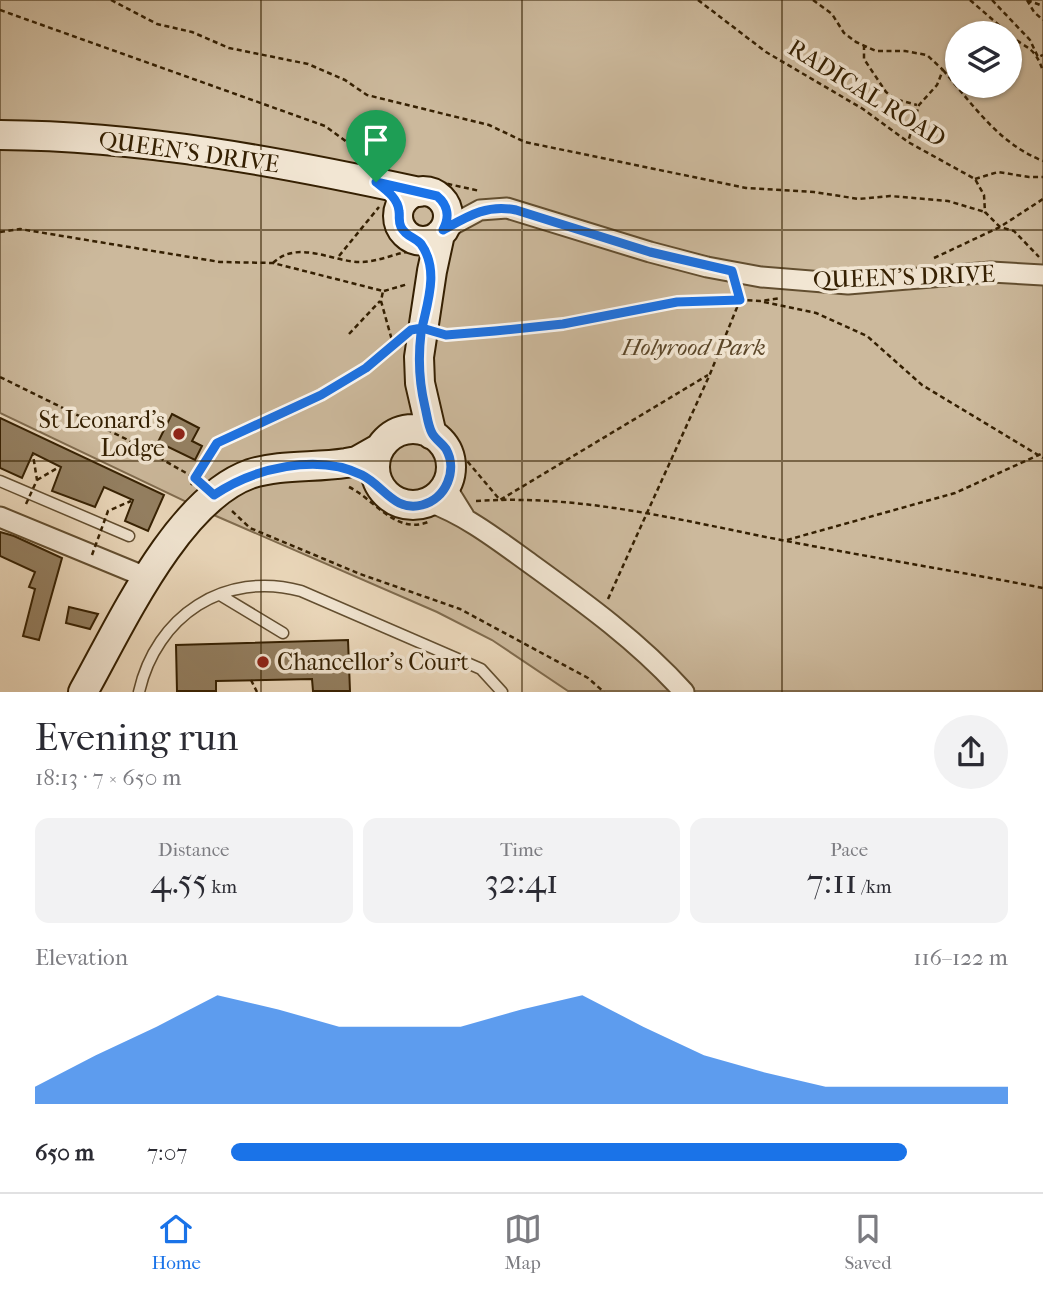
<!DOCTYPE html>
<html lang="en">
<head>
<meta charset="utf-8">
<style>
	:root { --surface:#fff; --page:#f2f2f3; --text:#2b2b33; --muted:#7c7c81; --line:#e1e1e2; --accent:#1a73e8 }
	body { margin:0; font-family:"IM FELL French Canon",serif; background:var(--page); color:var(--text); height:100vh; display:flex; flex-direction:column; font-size:26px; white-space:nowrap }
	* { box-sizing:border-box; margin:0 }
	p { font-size:23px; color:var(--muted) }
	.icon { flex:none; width:38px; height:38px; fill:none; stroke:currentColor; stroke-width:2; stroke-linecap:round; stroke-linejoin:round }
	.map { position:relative; height:692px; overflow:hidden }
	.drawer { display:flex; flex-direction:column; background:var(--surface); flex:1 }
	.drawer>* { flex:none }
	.tools { position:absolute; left:945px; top:21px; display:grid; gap:14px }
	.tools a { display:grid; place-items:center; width:77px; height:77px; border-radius:50%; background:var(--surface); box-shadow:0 2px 5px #0004; font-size:35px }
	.pin { position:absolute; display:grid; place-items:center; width:60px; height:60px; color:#fff; margin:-72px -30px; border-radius:50% 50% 50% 0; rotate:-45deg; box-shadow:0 0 7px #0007 }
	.pin .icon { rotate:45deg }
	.round { display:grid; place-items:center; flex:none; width:74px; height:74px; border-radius:37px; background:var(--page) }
	.headline { display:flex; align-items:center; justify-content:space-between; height:119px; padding:0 35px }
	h1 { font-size:38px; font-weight:600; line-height:52px }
	.metrics { display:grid; grid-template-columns:repeat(3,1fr); gap:10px; height:119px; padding:7px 35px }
	.metrics div { display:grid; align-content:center; border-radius:14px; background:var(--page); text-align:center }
	.metrics b { font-size:35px; font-weight:600 }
	.metrics small { font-size:19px; font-weight:400 }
	.metrics p { font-size:19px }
	.chart { height:196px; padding:14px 35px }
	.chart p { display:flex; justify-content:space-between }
	.chart svg { width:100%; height:126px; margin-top:7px; fill:var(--accent); opacity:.7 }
	ul { padding:0 35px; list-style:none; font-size:23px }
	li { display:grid; grid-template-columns:112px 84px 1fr; align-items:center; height:52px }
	li i { height:18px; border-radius:9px; background:var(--accent) }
	.menu { display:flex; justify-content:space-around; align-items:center; height:98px; border-top:2px solid var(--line); background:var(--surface); font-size:19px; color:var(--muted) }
	.menu a { display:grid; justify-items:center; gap:4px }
	.menu .active { color:var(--accent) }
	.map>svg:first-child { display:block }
</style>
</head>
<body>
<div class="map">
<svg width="1043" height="692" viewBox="0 0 1043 692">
	<rect width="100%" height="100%" fill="#ebd8bb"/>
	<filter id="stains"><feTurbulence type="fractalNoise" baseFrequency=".00286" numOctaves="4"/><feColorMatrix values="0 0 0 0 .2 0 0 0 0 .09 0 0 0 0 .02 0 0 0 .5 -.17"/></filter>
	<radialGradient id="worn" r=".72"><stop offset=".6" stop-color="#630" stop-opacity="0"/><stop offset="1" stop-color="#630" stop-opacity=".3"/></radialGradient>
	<path fill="#ccb99c" stroke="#806c4f" stroke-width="2" fill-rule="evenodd" d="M0,0H1043V691H568L492,640L437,612L216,516L0,413ZM957,33H1010V86H957Z"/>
	<path fill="#948062" stroke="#352002" stroke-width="2" d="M172,414L199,428L192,441L202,446L195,460L158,442Z
		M0,418L164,495L148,531L125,521L133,500L104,487L95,507L52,491L61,467L33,453L22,478L0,468Z
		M0,532L14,536L62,558L39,640L23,636L35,589L29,587L35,572L0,556Z
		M69,607L98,614L90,629L66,623Z
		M348,640L350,691H313L312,679L216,681V691H177L176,645Z"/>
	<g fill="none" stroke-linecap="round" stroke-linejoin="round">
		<defs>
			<path id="lane" d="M0,481L129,536
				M220,595L283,633
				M139,692C156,616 225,570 301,591L481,669L502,692"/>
			<path id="street" d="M443,230L480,210L507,208L650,252L707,267L761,277L848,284L991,272L1043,275
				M446,487L464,516
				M429,502C466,515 499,541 531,564C585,603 639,642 684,692
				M0,517L148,578"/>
			<path id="secondary" d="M0,135C142,136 281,162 419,192
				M398 216a25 25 0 1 1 50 0a25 25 0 1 1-50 0Z
				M375 467a38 38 0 1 1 76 0a38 38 0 1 1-76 0Z
				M432,435L420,383L419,357L432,271L440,234
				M83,692C120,626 177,500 250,474C281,464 314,468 346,463L357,461L380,448"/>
		</defs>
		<use href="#lane" stroke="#624e30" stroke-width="13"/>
		<use href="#street" stroke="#624e30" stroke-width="23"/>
		<use href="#secondary" stroke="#352002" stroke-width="32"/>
		<path stroke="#352002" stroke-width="2.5" stroke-dasharray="5 3.5" stroke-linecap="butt" d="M111,0L157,24L192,32L229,48L308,64L345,80L367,95L489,125L525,142L746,188L814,192L859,199L890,196L948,201L985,212
			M698,0L766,52L863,109L908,142L975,179L984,195L985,212L1000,227L1014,231L1039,257
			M813,0L832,14L844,33L856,42L876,51H905L927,55L943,70L937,85L919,105L908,142
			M970,0L1008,33
			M992,0L1030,40L1038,57L1043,55
			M1027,0L1034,12L1043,20
			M1027,0L1043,6
			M0,10L325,126L369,158
			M1010,35C1027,50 1034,45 1043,71
			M864,45V59L886,92L895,99L917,105
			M943,70C974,106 998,143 1043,161
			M975,179L998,172L1029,177H1043
			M439,182L480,191
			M0,232L20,229L220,262L273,263L383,291L381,301L393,344
			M339,256L379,207
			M934,258L1000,227L1043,199
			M273,263C298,239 332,262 361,262C379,262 397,252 415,251
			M384,291L408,284
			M764,302L816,313L867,336L922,385L1043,458
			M349,334L380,301
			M444,334L563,324L677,302L740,300L760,301L781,298
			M0,377L126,439L195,478
			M454,437L462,455L461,478
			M462,455L500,500L708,375
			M37,480L59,467
			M191,485L217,443L322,395L366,368L398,340
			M349,487C374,499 396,535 428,522
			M476,501C581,494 679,520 781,540C868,557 956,571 1043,588
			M232,511L250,528L360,574L460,609L588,678L604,692
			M787,540L955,493L1043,453
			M608,599L710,374L740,300L738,291
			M251,680L257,692"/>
		<use href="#lane" stroke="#f2e6d3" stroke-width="10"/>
		<use href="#street" stroke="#f2e6d3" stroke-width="19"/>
		<use href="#secondary" stroke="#f2e6d3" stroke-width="28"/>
		<path stroke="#352002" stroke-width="2.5" stroke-dasharray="5 3.5" stroke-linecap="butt" d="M26,504L37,480L33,455
			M92,555L108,511L131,501"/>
	</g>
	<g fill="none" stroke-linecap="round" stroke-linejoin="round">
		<defs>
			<path id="route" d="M376,182C386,190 398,198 399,211C400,217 398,221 401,227C406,237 415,237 421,244C439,269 428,301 422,328L421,333C418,358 419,382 425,407C427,415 428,426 432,433C435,439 442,443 446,449C458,470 446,499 422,505C394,512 384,486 362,475C317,453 254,468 214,495L195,478L217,443L321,395L366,368L411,330L422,328L446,335L495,331L563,324L677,302L740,300L732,271L650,252L516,210C487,204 468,216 443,230C450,217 448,205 437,196L376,182"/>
		</defs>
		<use href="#route" stroke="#fff" stroke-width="14"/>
		<use href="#route" stroke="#1a73e8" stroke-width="9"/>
	</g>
	<path fill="none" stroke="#352002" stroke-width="2" stroke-opacity="0.55" d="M261,0V692M522,0V692M782,0V692M0,230H1043M0,461H1043"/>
	<g fill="#8f2418" stroke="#f2e6d3" stroke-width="2.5">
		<circle cx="179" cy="434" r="7"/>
		<circle cx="263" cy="662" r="7"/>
	</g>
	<g text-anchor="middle" stroke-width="7" stroke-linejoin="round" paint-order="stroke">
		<g font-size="24" fill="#352002" stroke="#f2e6d3">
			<text transform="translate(867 93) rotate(32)" y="8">RADICAL ROAD</text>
			<text transform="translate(189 152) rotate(8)" y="8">QUEEN'S DRIVE</text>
			<text transform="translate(904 277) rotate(-2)" y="8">QUEEN'S DRIVE</text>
		</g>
		<g font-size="24" font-style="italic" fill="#5b4628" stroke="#f2e6d3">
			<text x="694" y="355">Holyrood Park</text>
		</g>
		<g font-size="24" fill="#352002" stroke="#f2e6d3" text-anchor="end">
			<text x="165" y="428">St Leonard's<tspan x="165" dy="28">Lodge</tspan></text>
			<text x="277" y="670" text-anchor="start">Chancellor's Court</text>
		</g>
	</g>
	<rect width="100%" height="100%" filter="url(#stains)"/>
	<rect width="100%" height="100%" fill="url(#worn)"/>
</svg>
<div class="tools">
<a><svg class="icon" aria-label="layers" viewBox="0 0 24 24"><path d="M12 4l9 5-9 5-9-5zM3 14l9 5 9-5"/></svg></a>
</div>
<div class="pin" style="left:376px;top:182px;background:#1e9e55"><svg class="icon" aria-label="arrive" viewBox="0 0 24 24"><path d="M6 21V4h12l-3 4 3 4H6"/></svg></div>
</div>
<section class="drawer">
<div class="headline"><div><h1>Evening run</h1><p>18:13 · 7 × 650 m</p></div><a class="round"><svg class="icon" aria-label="share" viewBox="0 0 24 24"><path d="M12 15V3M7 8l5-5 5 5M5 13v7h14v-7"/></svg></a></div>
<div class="metrics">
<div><p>Distance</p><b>4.55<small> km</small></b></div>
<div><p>Time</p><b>32:41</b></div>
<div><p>Pace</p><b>7:11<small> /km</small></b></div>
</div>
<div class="chart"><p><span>Elevation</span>116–122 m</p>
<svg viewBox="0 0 160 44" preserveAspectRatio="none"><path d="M0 44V38L10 27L20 17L30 6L40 11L50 17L60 17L70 17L80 11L90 6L100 17L110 27L120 33L130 38L140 38L150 38L160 38V44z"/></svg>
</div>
<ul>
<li><b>650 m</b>7:07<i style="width:87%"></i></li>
</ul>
</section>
<nav class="menu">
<a class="active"><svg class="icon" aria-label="home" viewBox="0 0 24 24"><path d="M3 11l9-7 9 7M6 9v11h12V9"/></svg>Home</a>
<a><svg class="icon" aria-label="map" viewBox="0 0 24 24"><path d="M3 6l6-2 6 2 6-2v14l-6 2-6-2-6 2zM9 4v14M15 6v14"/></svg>Map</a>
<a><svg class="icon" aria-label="saved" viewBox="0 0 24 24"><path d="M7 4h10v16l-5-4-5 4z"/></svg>Saved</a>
</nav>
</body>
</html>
